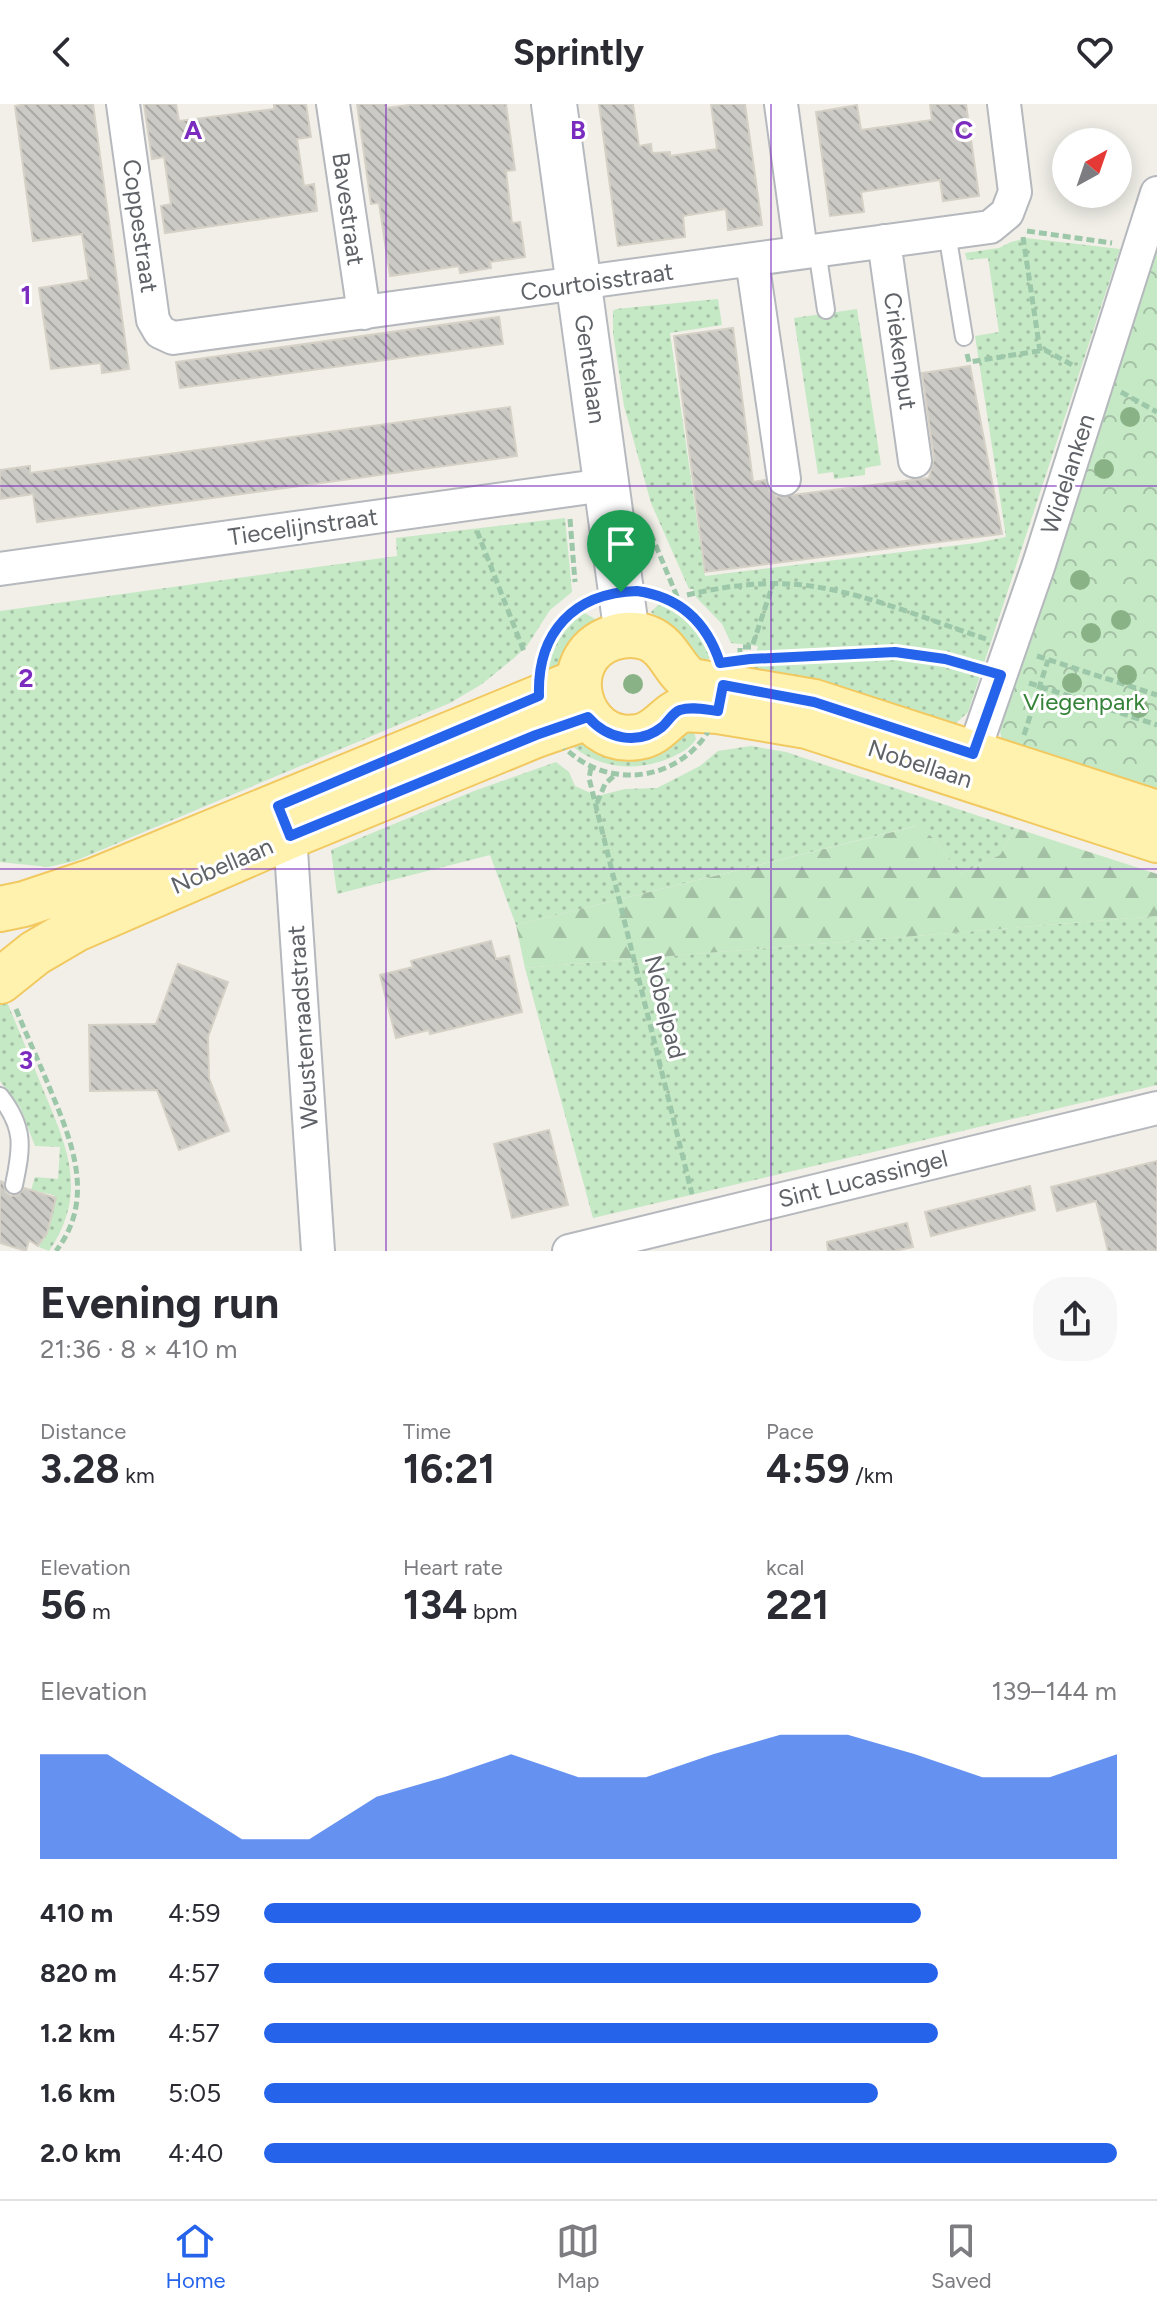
<!DOCTYPE html>
<html lang="en">
<head>
<meta charset="utf-8">
<style>
	:root { --surface:#fff; --page:#f7f7f7; --text:#2b2b33; --muted:#7c7c81; --line:#e1e1e2; --accent:#2563eb }
	body { margin:0; font-family:Figtree,sans-serif; background:var(--page); color:var(--text); height:100vh; display:flex; flex-direction:column; font-size:30px; white-space:nowrap }
	* { box-sizing:border-box; margin:0 }
	p { font-size:26px; color:var(--muted) }
	.icon { flex:none; width:44px; height:44px; fill:none; stroke:currentColor; stroke-width:2; stroke-linecap:round; stroke-linejoin:round }
	.map { position:relative; height:1147px; overflow:hidden }
	.panel { display:flex; flex-direction:column; background:var(--surface); flex:1 }
	.panel>* { flex:none }
	.needle { width:52px; rotate:40deg }
	.tools { position:absolute; left:1052px; top:24px; display:grid; gap:16px }
	.tools a { display:grid; place-items:center; width:80px; height:80px; border-radius:50%; background:var(--surface); box-shadow:0 4px 20px #0003; font-size:40px }
	.pin { position:absolute; display:grid; place-items:center; width:68px; height:68px; color:#fff; margin:-82px -34px; border-radius:50% 50% 50% 0; rotate:-45deg; box-shadow:0 0 8px #0007 }
	.pin .icon { rotate:45deg }
	.round { display:grid; place-items:center; flex:none; width:84px; height:84px; border-radius:32px; background:var(--page) }
	.head { display:flex; align-items:center; justify-content:space-between; height:136px; padding:0 40px }
	h1 { font-size:44px; font-weight:700; line-height:60px }
	.figures { display:grid; grid-template-columns:repeat(3,1fr); gap:12px; height:136px; padding:8px 40px }
	.figures div { display:grid; align-content:center }
	.figures b { font-size:40px; font-weight:700 }
	.figures small { font-size:22px; font-weight:400 }
	.figures p { font-size:22px }
	.chart { height:224px; padding:16px 40px }
	.chart p { display:flex; justify-content:space-between }
	.chart svg { width:100%; height:144px; margin-top:8px; fill:var(--accent); opacity:.7 }
	ul { padding:0 40px; list-style:none; font-size:26px }
	li { display:grid; grid-template-columns:128px 96px 1fr; align-items:center; height:60px }
	li i { height:20px; border-radius:10px; background:var(--accent) }
	header { display:flex; justify-content:space-between; align-items:center; height:104px; padding:0 40px; background:var(--surface); font-size:36px; font-weight:700 }
	.tab-bar { display:flex; justify-content:space-around; align-items:center; height:112px; border-top:2px solid var(--line); background:var(--surface); font-size:22px; color:var(--muted) }
	.tab-bar a { display:grid; justify-items:center; gap:4px }
	.tab-bar .on { color:var(--accent) }
	.map>svg:first-child { display:block }
</style>
</head>
<body>
<header><svg class="icon" aria-label="back" viewBox="0 0 24 24"><path d="M15 5l-7 7 7 7"/></svg>Sprintly<svg class="icon" aria-label="heart" viewBox="0 0 24 24"><path d="M12 20l-8-8c-3-5 5-10 8-4 3-6 11-1 8 4z"/></svg></header>
<div class="map">
<svg width="1157" height="1147" viewBox="0 0 1157 1147">
	<defs>
		<pattern id="grass-dots" width="8" height="8" patternUnits="userSpaceOnUse" patternTransform="scale(2)"><rect width="8" height="8" fill="#c5e8c5"/><path d="M2 2h.1M6 6h.1" fill="none" stroke="#a3c0a4" stroke-width="1.8" stroke-linecap="round"/></pattern>
		<pattern id="forest-firs" width="22" height="20" patternUnits="userSpaceOnUse" patternTransform="scale(2)"><rect width="22" height="20" fill="#c5e8c5"/><path d="M5 1l3.5 6h-7zM16 11l3.5 6h-7z" fill="#a3c0a4"/></pattern>
		<pattern id="park-crowns" width="20" height="18" patternUnits="userSpaceOnUse" patternTransform="scale(2)"><rect width="20" height="18" fill="#c5e8c5"/><path d="M2 6a3 3 0 1 1 6 0M12 15a3 3 0 1 1 6 0" fill="none" stroke="#a3c0a4"/></pattern>
		<pattern id="building-back-hatch" width="6" height="6" patternUnits="userSpaceOnUse" patternTransform="scale(2)"><rect width="6" height="6" fill="#cccac5"/><path d="M-1 5l2 2M0 0l6 6M5-1l2 2" fill="none" stroke="#a9a8a4"/></pattern>
	</defs>
	<rect width="100%" height="100%" fill="#f1efe8"/>
	<path fill="url(#grass-dots)" d="M1026,134L1120,145L968,608L955,620L943,623L750,575L758,542L731,539L722,520L696,493L693,485H689L651,399L624,302L613,229V207L616,205L718,195L722,221L670,229L705,472L976,439L1006,433L975,232L999,228L988,154L967,156L965,149L999,144L1011,138Z
		M857,205L881,361L865,364V371L834,375L833,368L818,370L794,214Z
		M565,414L572,488L550,506L527,542L514,554L482,580L450,599L75,757L48,763L0,758V507L397,452L396,434Z
		M660,499C686,510 701,526 712,551L703,562L651,508Z
		M583,508L595,515L557,569L547,561C555,538 564,524 583,508Z
		M692,621L696,635C690,645 680,649 670,654C636,668 601,665 572,642L575,630Z
		M751,642L786,648L1015,724L1000,751L960,770L932,733L916,722L516,821L490,751L337,790L331,746L474,687L556,658L569,668L575,682L597,692L625,685L657,684L700,662L718,647Z
		M1157,812V981L593,1114L525,864Z
		M4,891C17,922 30,953 42,983C67,1043 89,1088 49,1147L39,1143C48,1128 55,1109 54,1091L31,1086L35,1073L58,1075L60,1043L35,1042L20,1003L0,977V895Z"/>
	<path fill="url(#forest-firs)" d="M917,722L932,733L960,770L1000,751L1015,724L1157,770V812L525,864L516,821Z"/>
	<path fill="url(#park-crowns)" d="M1157,143V699L1002,638L1000,627Z"/>
	<path fill="url(#building-back-hatch)" stroke="#d6d1c6" stroke-width="2" d="M26,0H93L129,265L102,269L101,259L51,265L39,184L89,176L82,130L33,137L15,2Z
		M144,0H176L179,17L274,5V0H306L311,33L297,35L304,82L314,80L317,107L165,129L161,102L171,100L164,53L152,55Z
		M357,0H386V4L416,0H506L515,66L506,67L512,119L520,118L525,153L490,158L491,164L460,169L459,162L390,172L379,99L371,100Z
		M599,0H633L639,42L651,40L652,49L670,48V52L717,45L711,0H745L762,121L728,126L726,105L683,112L685,133L618,142Z
		M930,0H966L979,92L943,97L940,76L861,88L864,108L830,112L816,8L857,1L861,26L932,16Z
		M499,213L503,240L180,284L176,258Z
		M733,224L753,378L765,376L769,386L776,393L929,374L934,354L922,269L970,262L1002,430L705,468L674,232Z
		M510,303L517,352L37,418L33,390L0,395V366L30,362V369Z
		M491,837L496,855L509,852L522,908L430,930L429,926L396,934L380,871L413,863L411,857Z
		M178,860L228,878L208,933L209,974L229,1027L179,1046L157,986L90,987L89,921L156,920Z
		M549,1026L568,1101L512,1114L494,1040Z
		M1157,1057V1147H1108L1096,1097L1057,1107L1051,1083Z
		M0,1077L3,1078L6,1089L11,1092L18,1091L24,1084L56,1094L47,1129L38,1142L29,1136L26,1147L0,1139Z
		M1030,1082L1035,1106L931,1132L925,1108Z
		M907,1119L913,1143L895,1147H828L827,1138Z"/>
	<g fill="none" stroke-linecap="round" stroke-linejoin="round">
		<defs>
			<path id="lane" d="M947,129L964,233
				M817,146L826,206
				M0,992C25,1024 22,1043 14,1081"/>
			<path id="street" d="M123,0L153,216L160,228L173,234L990,123L1007,109L1015,88L1004,0
				M333,0L364,209
				M781,0L801,148
				M884,137L915,357
				M752,156L784,375
				M0,465L605,381
				M973,650L1039,460L1157,89
				M282,713L290,732L318,1147
				M569,1147L1157,1004"/>
			<path id="secondary" d="M554,0L627,531"/>
			<path id="primary" d="M1157,709L814,598L691,577C673,566 670,543 648,534C637,530 624,530 612,534C554,554 578,643 638,633C659,630 666,611 684,605L718,607L807,622L1157,736
				M0,805L24,800L96,776L577,578
				M0,877L35,849L76,825L290,732L536,631L588,613"/>
		</defs>
		<use href="#lane" stroke="#b5b8bc" stroke-width="20"/>
		<use href="#street" stroke="#b5b8bc" stroke-width="36"/>
		<use href="#secondary" stroke="#b6babf" stroke-width="48"/>
		<use href="#primary" stroke="#f2c960" stroke-width="48"/>
		<path stroke="#9cc7a9" stroke-width="5" stroke-dasharray="8 4" stroke-linecap="butt" d="M1027,127L1112,139
			M1023,133L1040,247
			M967,250L969,258L1045,246L1074,262
			M1121,288L1157,308
			M570,415L575,478
			M477,427L525,550
			M651,430L681,502
			M538 579a92 92 0 1 1 184 0a92 92 0 1 1-184 0Z
			M687,491C720,483 757,478 791,480C855,484 925,515 986,535
			M740,552V543H752L773,480
			M1037,552L1157,591
			M777,553L895,548L920,550L973,563
			M1029,579L1157,621
			M1024,631L1048,556
			M591,664L589,674L692,1090
			M597,699L605,680L616,670
			M16,905C27,932 39,958 50,985C72,1038 96,1095 56,1147"/>
		<use href="#lane" stroke="#fff" stroke-width="16"/>
		<use href="#street" stroke="#fff" stroke-width="32"/>
		<use href="#secondary" stroke="#fff" stroke-width="44"/>
		<use href="#primary" stroke="#fff2af" stroke-width="44"/>
	</g>
	<g fill="#89b387">
		<circle cx="1130" cy="313" r="10"/>
		<circle cx="1104" cy="365" r="10"/>
		<circle cx="1080" cy="476" r="10"/>
		<circle cx="1121" cy="516" r="10"/>
		<circle cx="1091" cy="529" r="10"/>
		<circle cx="1127" cy="571" r="10"/>
		<circle cx="1072" cy="579" r="10"/>
		<circle cx="633" cy="580" r="10"/>
		<circle cx="1139" cy="604" r="10"/>
	</g>
	<g fill="none" stroke-linecap="round" stroke-linejoin="round">
		<defs>
			<path id="route" d="M637,487C680,493 707,519 720,559L750,555L895,548L945,555L1001,571L973,650L814,598L723,581L718,607C707,606 692,602 680,606C672,609 669,617 662,623C638,642 607,635 588,613L536,631L290,732L278,702L539,592C537,529 573,489 637,487Z"/>
		</defs>
		<use href="#route" stroke="#fff" stroke-width="16"/>
		<use href="#route" stroke="#2563eb" stroke-width="10"/>
	</g>
	<path fill="none" stroke="#7b2cbf" stroke-width="2" stroke-opacity="0.55" d="M386,0V1147M771,0V1147M0,382H1157M0,765H1157"/>
	<g text-anchor="middle" stroke-width="6" stroke-linejoin="round" paint-order="stroke">
		<g font-size="24" fill="#5f6368" stroke="#fff">
			<text transform="translate(348 105) rotate(82)" y="8">Bavestraat</text>
			<text transform="translate(140 122) rotate(82)" y="8">Coppestraat</text>
			<text transform="translate(597 178) rotate(-8)" y="8">Courtoisstraat</text>
			<text transform="translate(900 247) rotate(82)" y="8">Criekenput</text>
			<text transform="translate(590 265) rotate(82)" y="8">Gentelaan</text>
			<text transform="translate(1068 370) rotate(-72)" y="8">Widelanken</text>
			<text transform="translate(303 423) rotate(-8)" y="8">Tiecelijnstraat</text>
			<text transform="translate(920 660) rotate(18)" y="8">Nobellaan</text>
			<text transform="translate(222 762) rotate(-23)" y="8">Nobellaan</text>
			<text transform="translate(665 903) rotate(76)" y="8">Nobelpad</text>
			<text transform="translate(303 923) rotate(-94)" y="8">Weustenraadstraat</text>
			<text transform="translate(863 1075) rotate(-14)" y="8">Sint Lucassingel</text>
		</g>
		<g font-size="24" fill="#348238" stroke="#fff">
			<text x="1084" y="606">Viegenpark</text>
		</g>
	</g>
	<g font-size="26" text-anchor="middle" font-weight="bold" fill="#7b2cbf" stroke="#fff" stroke-width="6" stroke-linejoin="round" paint-order="stroke">
		<text x="193" y="35">A</text>
		<text x="578" y="35">B</text>
		<text x="964" y="35">C</text>
		<text x="26" y="200">1</text>
		<text x="26" y="583">2</text>
		<text x="26" y="965">3</text>
	</g>
</svg>
<div class="tools">
<a><svg class="needle" viewBox="-14 -14 28 28"><path d="M0-13l5 13h-10z" fill="#e53935"/><path d="M0 13l5-13h-10z" fill="#7c7c81"/></svg></a>
</div>
<div class="pin" style="left:621px;top:488px;background:#1e9e55"><svg class="icon" aria-label="arrive" viewBox="0 0 24 24"><path d="M6 21V4h12l-3 4 3 4H6"/></svg></div>
</div>
<section class="panel">
<div class="head"><div><h1>Evening run</h1><p>21:36 · 8 × 410 m</p></div><a class="round"><svg class="icon" aria-label="share" viewBox="0 0 24 24"><path d="M12 15V3M7 8l5-5 5 5M5 13v7h14v-7"/></svg></a></div>
<div class="figures">
<div><p>Distance</p><b>3.28<small> km</small></b></div>
<div><p>Time</p><b>16:21</b></div>
<div><p>Pace</p><b>4:59<small> /km</small></b></div>
</div>
<div class="figures">
<div><p>Elevation</p><b>56<small> m</small></b></div>
<div><p>Heart rate</p><b>134<small> bpm</small></b></div>
<div><p>kcal</p><b>221</b></div>
</div>
<div class="chart"><p><span>Elevation</span>139–144 m</p>
<svg viewBox="0 0 160 44" preserveAspectRatio="none"><path d="M0 44V12L10 12L20 25L30 38L40 38L50 25L60 19L70 12L80 19L90 19L100 12L110 6L120 6L130 12L140 19L150 19L160 12V44z"/></svg>
</div>
<ul>
<li><b>410 m</b>4:59<i style="width:77%"></i></li>
<li><b>820 m</b>4:57<i style="width:79%"></i></li>
<li><b>1.2 km</b>4:57<i style="width:79%"></i></li>
<li><b>1.6 km</b>5:05<i style="width:72%"></i></li>
<li><b>2.0 km</b>4:40<i style="width:100%"></i></li>
</ul>
</section>
<nav class="tab-bar">
<a class="on"><svg class="icon" aria-label="home" viewBox="0 0 24 24"><path d="M3 11l9-7 9 7M6 9v11h12V9"/></svg>Home</a>
<a><svg class="icon" aria-label="map" viewBox="0 0 24 24"><path d="M3 6l6-2 6 2 6-2v14l-6 2-6-2-6 2zM9 4v14M15 6v14"/></svg>Map</a>
<a><svg class="icon" aria-label="saved" viewBox="0 0 24 24"><path d="M7 4h10v16l-5-4-5 4z"/></svg>Saved</a>
</nav>
</body>
</html>
